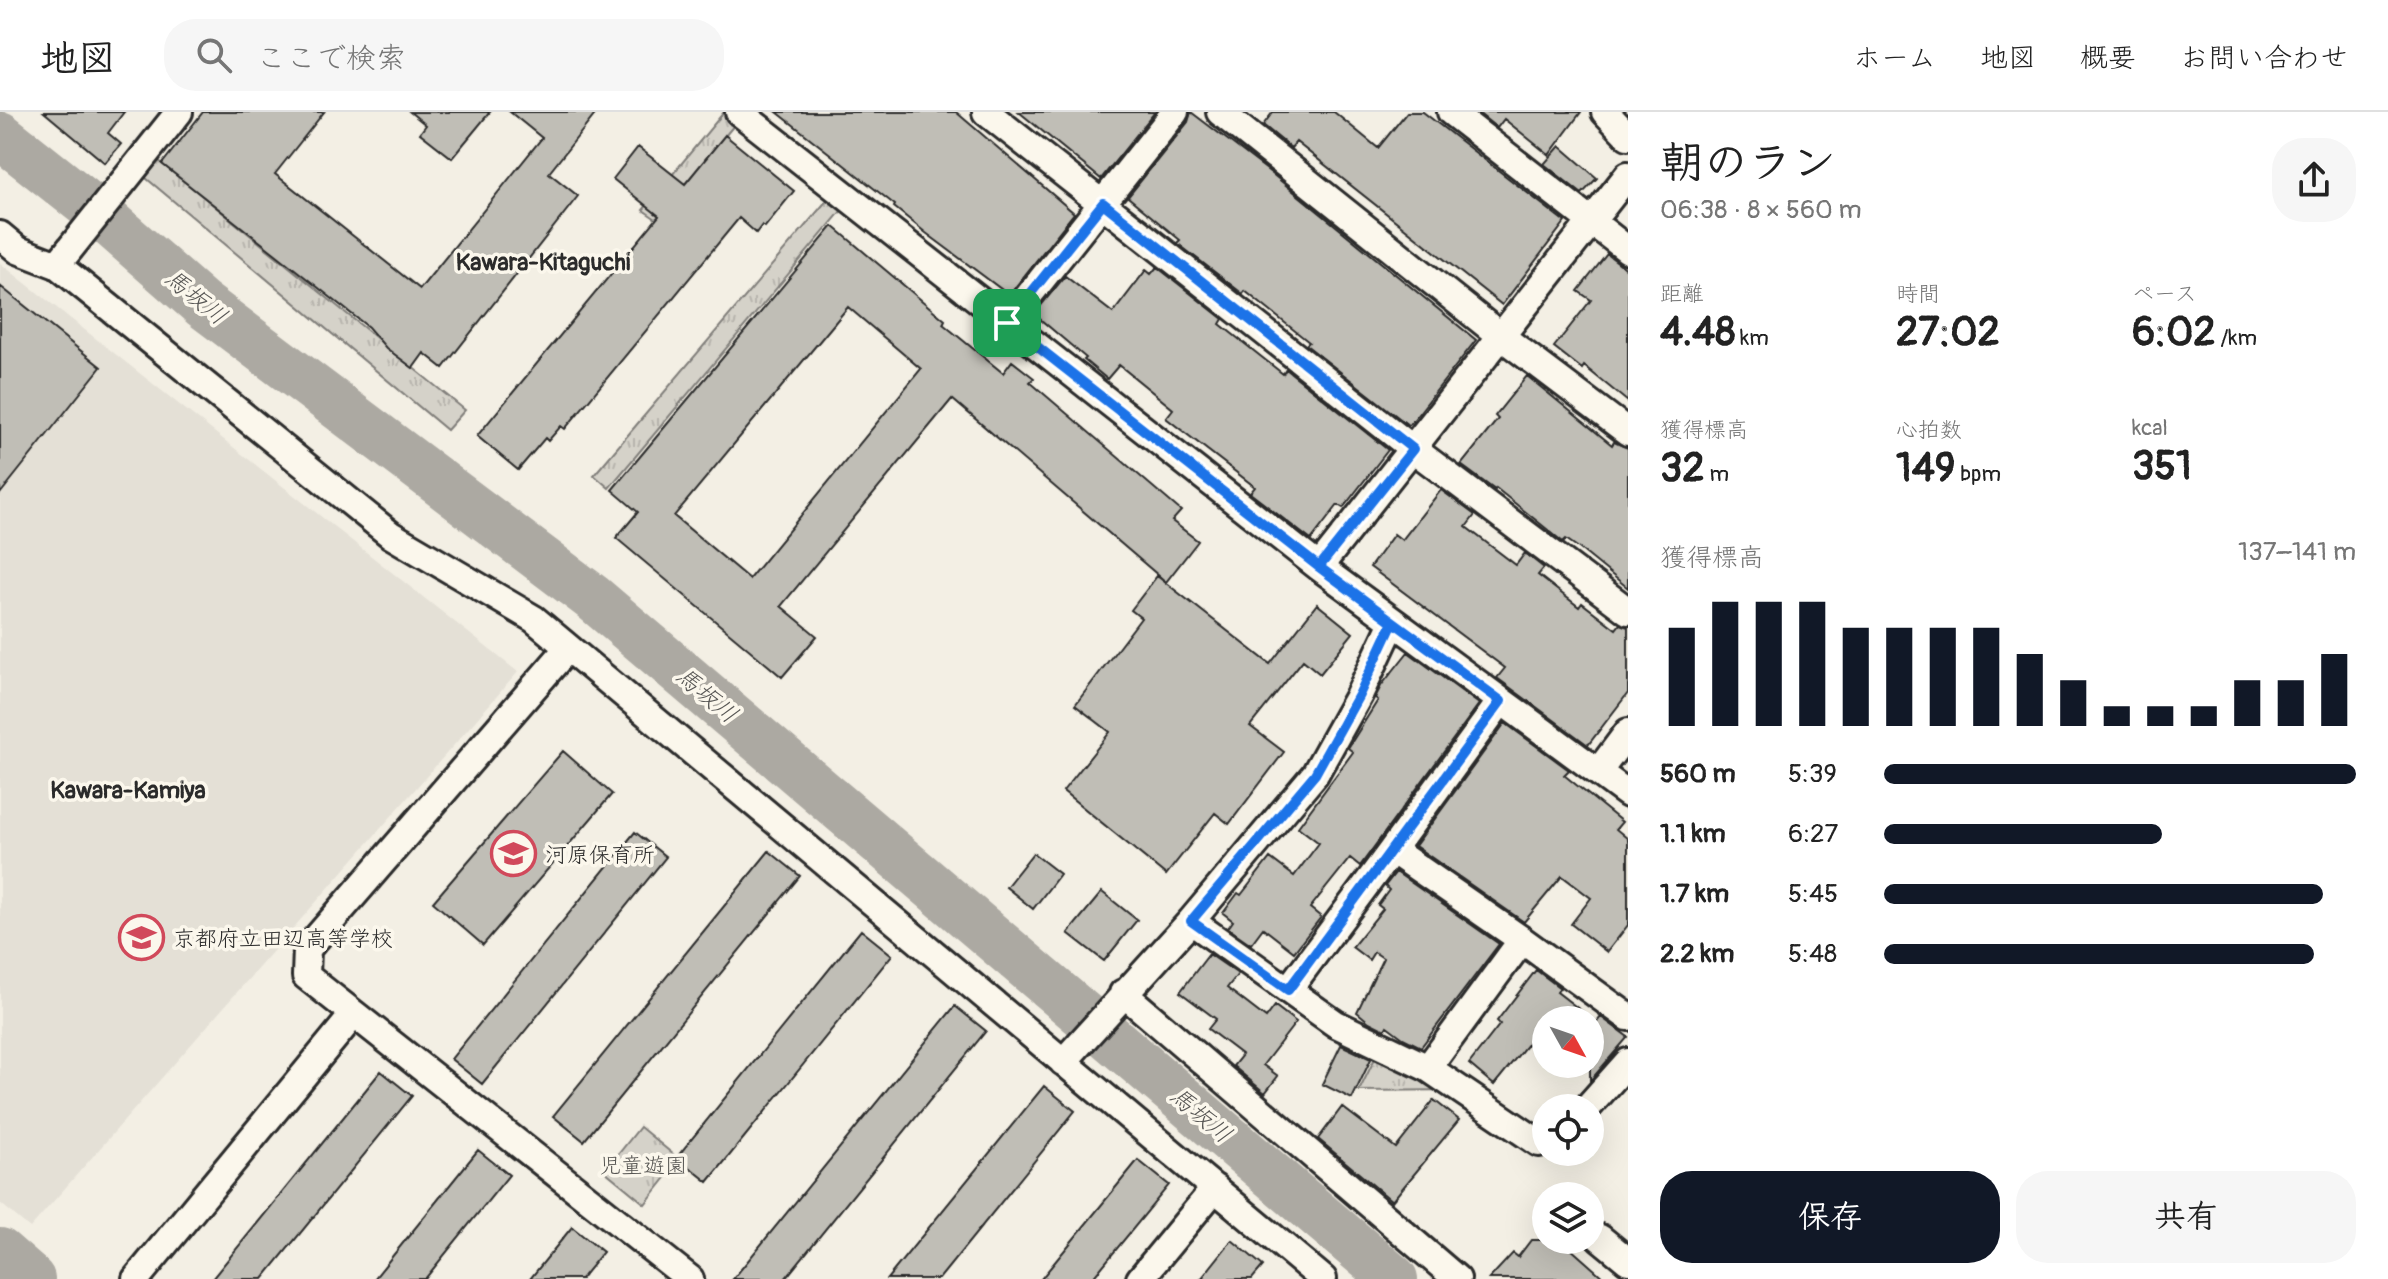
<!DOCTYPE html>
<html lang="ja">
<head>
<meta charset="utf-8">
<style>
	:root { --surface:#fff; --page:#f6f6f6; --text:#222; --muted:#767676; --line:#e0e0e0; --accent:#111827 }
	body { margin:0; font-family:Pangolin,"Klee One",sans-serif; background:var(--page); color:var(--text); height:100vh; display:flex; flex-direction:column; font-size:30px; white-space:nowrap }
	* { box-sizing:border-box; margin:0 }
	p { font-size:26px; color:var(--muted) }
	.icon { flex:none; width:44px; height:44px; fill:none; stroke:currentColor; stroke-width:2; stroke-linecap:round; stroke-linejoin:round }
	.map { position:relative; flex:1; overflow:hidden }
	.panel { display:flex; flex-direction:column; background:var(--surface); width:760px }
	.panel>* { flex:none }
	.needle { width:52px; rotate:130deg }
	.tools { position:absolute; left:1532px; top:894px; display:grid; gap:16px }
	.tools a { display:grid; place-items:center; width:72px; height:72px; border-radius:50%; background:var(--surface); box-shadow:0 8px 32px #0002; font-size:40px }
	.pin { position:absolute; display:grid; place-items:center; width:68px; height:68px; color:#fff; margin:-34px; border-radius:16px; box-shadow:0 4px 12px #0006 }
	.round { display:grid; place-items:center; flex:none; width:84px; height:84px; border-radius:32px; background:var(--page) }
	.summary { display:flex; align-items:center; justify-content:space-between; height:136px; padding:0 32px }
	h1 { font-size:44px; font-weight:700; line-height:60px }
	.stats { display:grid; grid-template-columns:repeat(3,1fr); gap:12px; height:136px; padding:8px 32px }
	.stats div { display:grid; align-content:center }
	.stats b { font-size:40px; font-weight:700 }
	.stats small { font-size:22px; font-weight:400 }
	.stats p { font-size:22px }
	.chart { height:224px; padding:16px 32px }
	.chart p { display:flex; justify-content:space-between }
	.chart svg { width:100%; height:144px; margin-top:8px; stroke:var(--accent); stroke-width:6 }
	.primary-button { display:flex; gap:16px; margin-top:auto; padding:16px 32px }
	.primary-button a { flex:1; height:92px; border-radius:32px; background:var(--accent); color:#fff; font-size:32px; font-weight:700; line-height:92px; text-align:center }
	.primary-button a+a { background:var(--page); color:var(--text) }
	ul { padding:0 32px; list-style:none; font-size:26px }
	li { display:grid; grid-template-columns:128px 96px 1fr; align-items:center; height:60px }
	li i { height:20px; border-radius:10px; background:var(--accent) }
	header { display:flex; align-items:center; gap:48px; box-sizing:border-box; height:112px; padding:0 40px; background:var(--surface); border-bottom:2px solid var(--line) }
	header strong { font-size:38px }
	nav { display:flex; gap:44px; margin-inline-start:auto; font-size:28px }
	.search { width:560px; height:72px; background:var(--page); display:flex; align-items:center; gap:20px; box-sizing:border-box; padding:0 28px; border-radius:32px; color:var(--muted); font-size:30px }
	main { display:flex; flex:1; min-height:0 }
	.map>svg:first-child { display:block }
</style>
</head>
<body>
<header>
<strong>地図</strong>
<div class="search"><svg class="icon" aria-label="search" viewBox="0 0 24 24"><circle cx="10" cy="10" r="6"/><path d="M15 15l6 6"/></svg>ここで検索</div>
<nav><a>ホーム</a><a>地図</a><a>概要</a><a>お問い合わせ</a></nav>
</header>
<main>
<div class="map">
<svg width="1628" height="1167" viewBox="0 0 1628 1167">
	<defs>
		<pattern id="park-tufts" width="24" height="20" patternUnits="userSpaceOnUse" patternTransform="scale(2)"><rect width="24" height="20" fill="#d5d2c9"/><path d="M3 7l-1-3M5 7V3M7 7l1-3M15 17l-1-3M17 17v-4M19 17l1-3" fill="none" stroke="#b7b4ad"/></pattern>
	</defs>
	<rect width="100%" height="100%" fill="#f3efe4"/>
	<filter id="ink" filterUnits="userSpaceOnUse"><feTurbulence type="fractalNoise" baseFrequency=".0125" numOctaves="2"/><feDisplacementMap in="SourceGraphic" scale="16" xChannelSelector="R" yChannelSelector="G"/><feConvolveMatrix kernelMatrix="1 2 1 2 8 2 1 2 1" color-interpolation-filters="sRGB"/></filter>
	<g filter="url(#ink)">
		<path fill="#e4e0d6" d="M0,151L518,560L30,1116L0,1091Z"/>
		<path fill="url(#park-tufts)" stroke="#807e7a" stroke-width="2" d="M724,0H733L740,6L656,107L643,98Z
			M153,44L465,298L447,318L140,61Z
			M834,80L848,91L609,376L594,363Z
			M1380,936L1457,978L1359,979Z
			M640,1015L680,1048L645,1092L605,1059Z"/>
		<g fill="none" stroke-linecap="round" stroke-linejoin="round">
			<path stroke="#aca9a2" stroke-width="48" d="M0,23L97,100L202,192L593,486L1394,1167
				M0,1140L31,1167"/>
		</g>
		<path fill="#c0beb6" stroke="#2b2b2b" stroke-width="2" fill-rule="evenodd" d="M44,0H124L108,21L121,32L105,51Z
			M203,0H324L275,62L420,177L542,26L510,0H597L549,61L578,84L443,256L424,241L413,256L386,236L368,215L162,52Z
			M410,0H490L452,46L420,21L426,13Z
			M777,0H956L1074,101L1009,183L926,121L894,95L895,93Z
			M1019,0H1155L1101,67Z
			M1191,0L1271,61L1476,228L1411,311L1408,313L1306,233L1309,230L1245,179L1243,182L1177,131L1180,128L1128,85L1188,10Z
			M1273,0H1334L1378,36L1407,0H1423L1565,110L1502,193L1296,30L1291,36L1263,13Z
			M1477,0H1581L1549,43L1504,7L1497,16Z
			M725,23L794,79L765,115L762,113L756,121L739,106L565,317L561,314L548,329L545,326L518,358L477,324L659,104L613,67L638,35L685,72Z
			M1560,34L1597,66L1582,82L1544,52Z
			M833,114L945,208L943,212L1003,261L1012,249L1034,266L1030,270L1181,399L1172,409L1198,429L1166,470L952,287L781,494L817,524L782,565L616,426L638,400L612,378ZM848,195L921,257L749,467L674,404Z
			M1607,142L1628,158V290L1584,254L1582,257L1554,235L1591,188L1578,179Z
			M1157,155L1223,207L1220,212L1283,262L1286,257L1388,338L1343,396L1338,393L1311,428L1250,381L1255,375L1166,306L1173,297L1119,253L1107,267L1084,248L1086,246L1034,202L1065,164L1113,201L1146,158L1151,162Z
			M0,174L101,255L0,382Z
			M1527,264L1612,333L1614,330L1628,336V476L1580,437L1566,427L1563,430L1496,376L1495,378L1461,353L1498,307L1495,304Z
			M1441,378L1475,403L1466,415L1516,453L1525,441L1544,456L1538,463L1579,495L1582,491L1616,517L1620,512L1628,515V581L1588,633L1497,566L1505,556L1370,455L1394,422L1402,428Z
			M1157,464L1270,552L1317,492L1353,521L1320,562L1303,548L1250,614L1284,640L1229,712L1215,701L1166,763L1063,679L1110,620L1075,593L1141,506L1131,498Z
			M1408,540L1479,592L1360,754L1350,746L1310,796L1321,805L1294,840L1263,816L1251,832L1228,816L1233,809L1223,801L1238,781L1241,783L1270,746L1294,764L1319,731L1298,715L1353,640L1348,636L1378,588L1375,586L1381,574Z
			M1505,611L1569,658L1564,663L1622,710L1616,717L1628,727V813L1607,840L1571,812L1591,786L1562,764L1524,810L1415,734Z
			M563,639L612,682L483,833L433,790Z
			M635,720L666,745L482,972L451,947Z
			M769,739L800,764L584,1029L553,1004Z
			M1033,741L1060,762L1033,797L1006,775Z
			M1396,760L1499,832L1421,935L1403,926L1387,914L1385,918L1369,910L1357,900L1383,846L1374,840L1369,848L1352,835L1383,797L1378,793L1389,778L1385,774Z
			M1102,780L1137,808L1104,849L1068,821Z
			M861,818L892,843L708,1070L677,1045Z
			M1209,842L1238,862L1227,876L1266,906L1275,894L1296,910L1263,953L1278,964L1265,981L1233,954L1242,943L1208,917L1216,907L1180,880Z
			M1536,858L1560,876L1557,880L1593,908H1546V927L1537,920L1494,973L1469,952L1500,912L1497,909Z
			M955,894L986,919L785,1167H733Z
			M1601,905L1628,925L1590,969V919Z
			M1341,933L1371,947L1352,987L1322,972Z
			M381,959L412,984L263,1167H212Z
			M1044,974L1075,999L939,1167H887Z
			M1434,988L1459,1008L1392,1089L1318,1027L1342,995L1396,1036Z
			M478,1038L509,1063L425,1167H374Z
			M1138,1048L1169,1073L1092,1167H1041Z
			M572,1115L603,1140L581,1167H530Z
			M1232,1128L1263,1154L1252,1167H1201Z
			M1531,1128H1561L1605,1167H1489L1513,1141L1518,1145Z"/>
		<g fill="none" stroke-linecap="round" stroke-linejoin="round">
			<defs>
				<path id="minor" d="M739,0L1319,455L1628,682
					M986,0L1413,337L1628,499
					M1220,0L1502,225L1628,320
					M1451,0L1628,138
					M1605,0L1628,24
					M0,123L18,138L57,153L391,423L534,507L1323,1167
					M57,153L179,0
					M1007,211L1175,0
					M1319,455L1628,63
					M568,536L307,837L306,864L690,1167
					M1501,589L1392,738L1522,828
					M1598,660L1628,620
					M1191,809L1288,878L1392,738
					M1288,878L1336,912L1428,956L1539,1031L1546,1030
					M1123,881L1457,1167
					M1063,950L1191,809L1315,662L1359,583L1393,510
					M1428,956L1522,828L1628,905
					M1587,996L1628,950
					M1600,1126L1628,1149
					M136,1167L354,902
					M1140,1167L1215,1076"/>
			</defs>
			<use href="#minor" stroke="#2b2b2b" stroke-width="32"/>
			<use href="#minor" stroke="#fbf7ec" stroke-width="26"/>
		</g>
	</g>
	<g fill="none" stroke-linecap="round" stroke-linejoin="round" filter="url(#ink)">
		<defs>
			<path id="route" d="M1007,211L1319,455L1393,510L1359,583L1315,662L1191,809L1288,878L1501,589L1319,455L1413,337L1103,91L1007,211"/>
		</defs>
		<use href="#route" stroke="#fff" stroke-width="16"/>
		<use href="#route" stroke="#1a73e8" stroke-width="10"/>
	</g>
	<defs>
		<symbol id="school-ring" viewBox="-11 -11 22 22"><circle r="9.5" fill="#fbf7ec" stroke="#d1495b" stroke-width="1.5"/><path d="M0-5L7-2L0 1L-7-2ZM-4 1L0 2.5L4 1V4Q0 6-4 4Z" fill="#d1495b"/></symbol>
	</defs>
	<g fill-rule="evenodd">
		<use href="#school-ring" x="488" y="716" width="51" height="51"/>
		<use href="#school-ring" x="116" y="800" width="51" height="51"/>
	</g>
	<g text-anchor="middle" stroke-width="7" stroke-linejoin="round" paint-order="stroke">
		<g font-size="22" fill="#2b2b2b" stroke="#fbf7ec" text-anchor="start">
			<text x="545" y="750">河原保育所</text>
			<text x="173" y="834">京都府立田辺高等学校</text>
		</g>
		<g font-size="22" fill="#565552" stroke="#fbf7ec">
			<text x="643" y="1061">児童遊園</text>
		</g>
		<g font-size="24" font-weight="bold" fill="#2b2b2b" stroke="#fbf7ec">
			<text x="543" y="158">Kawara-Kitaguchi</text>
			<text x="128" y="686">Kawara-Kamiya</text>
		</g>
		<g font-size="24" font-style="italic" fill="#585755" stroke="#fbf7ec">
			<text transform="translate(196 185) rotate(39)" y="8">馬坂川</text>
			<text transform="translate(707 583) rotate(40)" y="8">馬坂川</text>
			<text transform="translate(1201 1003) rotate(40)" y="8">馬坂川</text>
		</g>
	</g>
</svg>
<div class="tools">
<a><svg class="needle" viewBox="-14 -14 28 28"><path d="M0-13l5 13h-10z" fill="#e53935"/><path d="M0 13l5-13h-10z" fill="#767676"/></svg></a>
<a><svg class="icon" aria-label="locate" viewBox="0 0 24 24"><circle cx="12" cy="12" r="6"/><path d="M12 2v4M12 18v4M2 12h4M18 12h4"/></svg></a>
<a><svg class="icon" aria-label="layers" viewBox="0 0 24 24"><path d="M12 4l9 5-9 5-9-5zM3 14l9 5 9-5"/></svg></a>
</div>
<div class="pin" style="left:1007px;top:211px;background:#1e9e55"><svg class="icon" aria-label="arrive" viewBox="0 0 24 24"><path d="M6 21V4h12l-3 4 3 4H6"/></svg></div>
</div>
<section class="panel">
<div class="summary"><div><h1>朝のラン</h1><p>06:38 · 8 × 560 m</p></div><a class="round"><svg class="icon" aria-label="share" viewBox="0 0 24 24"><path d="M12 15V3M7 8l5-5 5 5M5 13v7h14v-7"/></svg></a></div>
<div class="stats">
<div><p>距離</p><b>4.48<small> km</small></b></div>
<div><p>時間</p><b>27:02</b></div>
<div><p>ペース</p><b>6:02<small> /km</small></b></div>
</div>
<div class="stats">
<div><p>獲得標高</p><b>32<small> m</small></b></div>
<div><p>心拍数</p><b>149<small> bpm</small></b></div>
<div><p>kcal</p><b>351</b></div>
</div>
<div class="chart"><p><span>獲得標高</span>137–141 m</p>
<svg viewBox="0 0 160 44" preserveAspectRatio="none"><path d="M5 44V14M15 44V6M25 44V6M35 44V6M45 44V14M55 44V14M65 44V14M75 44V14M85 44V22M95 44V30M105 44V38M115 44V38M125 44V38M135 44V30M145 44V30M155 44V22"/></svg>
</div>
<ul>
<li><b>560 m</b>5:39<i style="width:100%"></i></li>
<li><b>1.1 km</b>6:27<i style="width:59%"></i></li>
<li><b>1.7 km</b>5:45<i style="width:93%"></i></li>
<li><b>2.2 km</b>5:48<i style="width:91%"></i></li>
</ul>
<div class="primary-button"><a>保存</a><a>共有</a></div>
</section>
</main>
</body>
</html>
